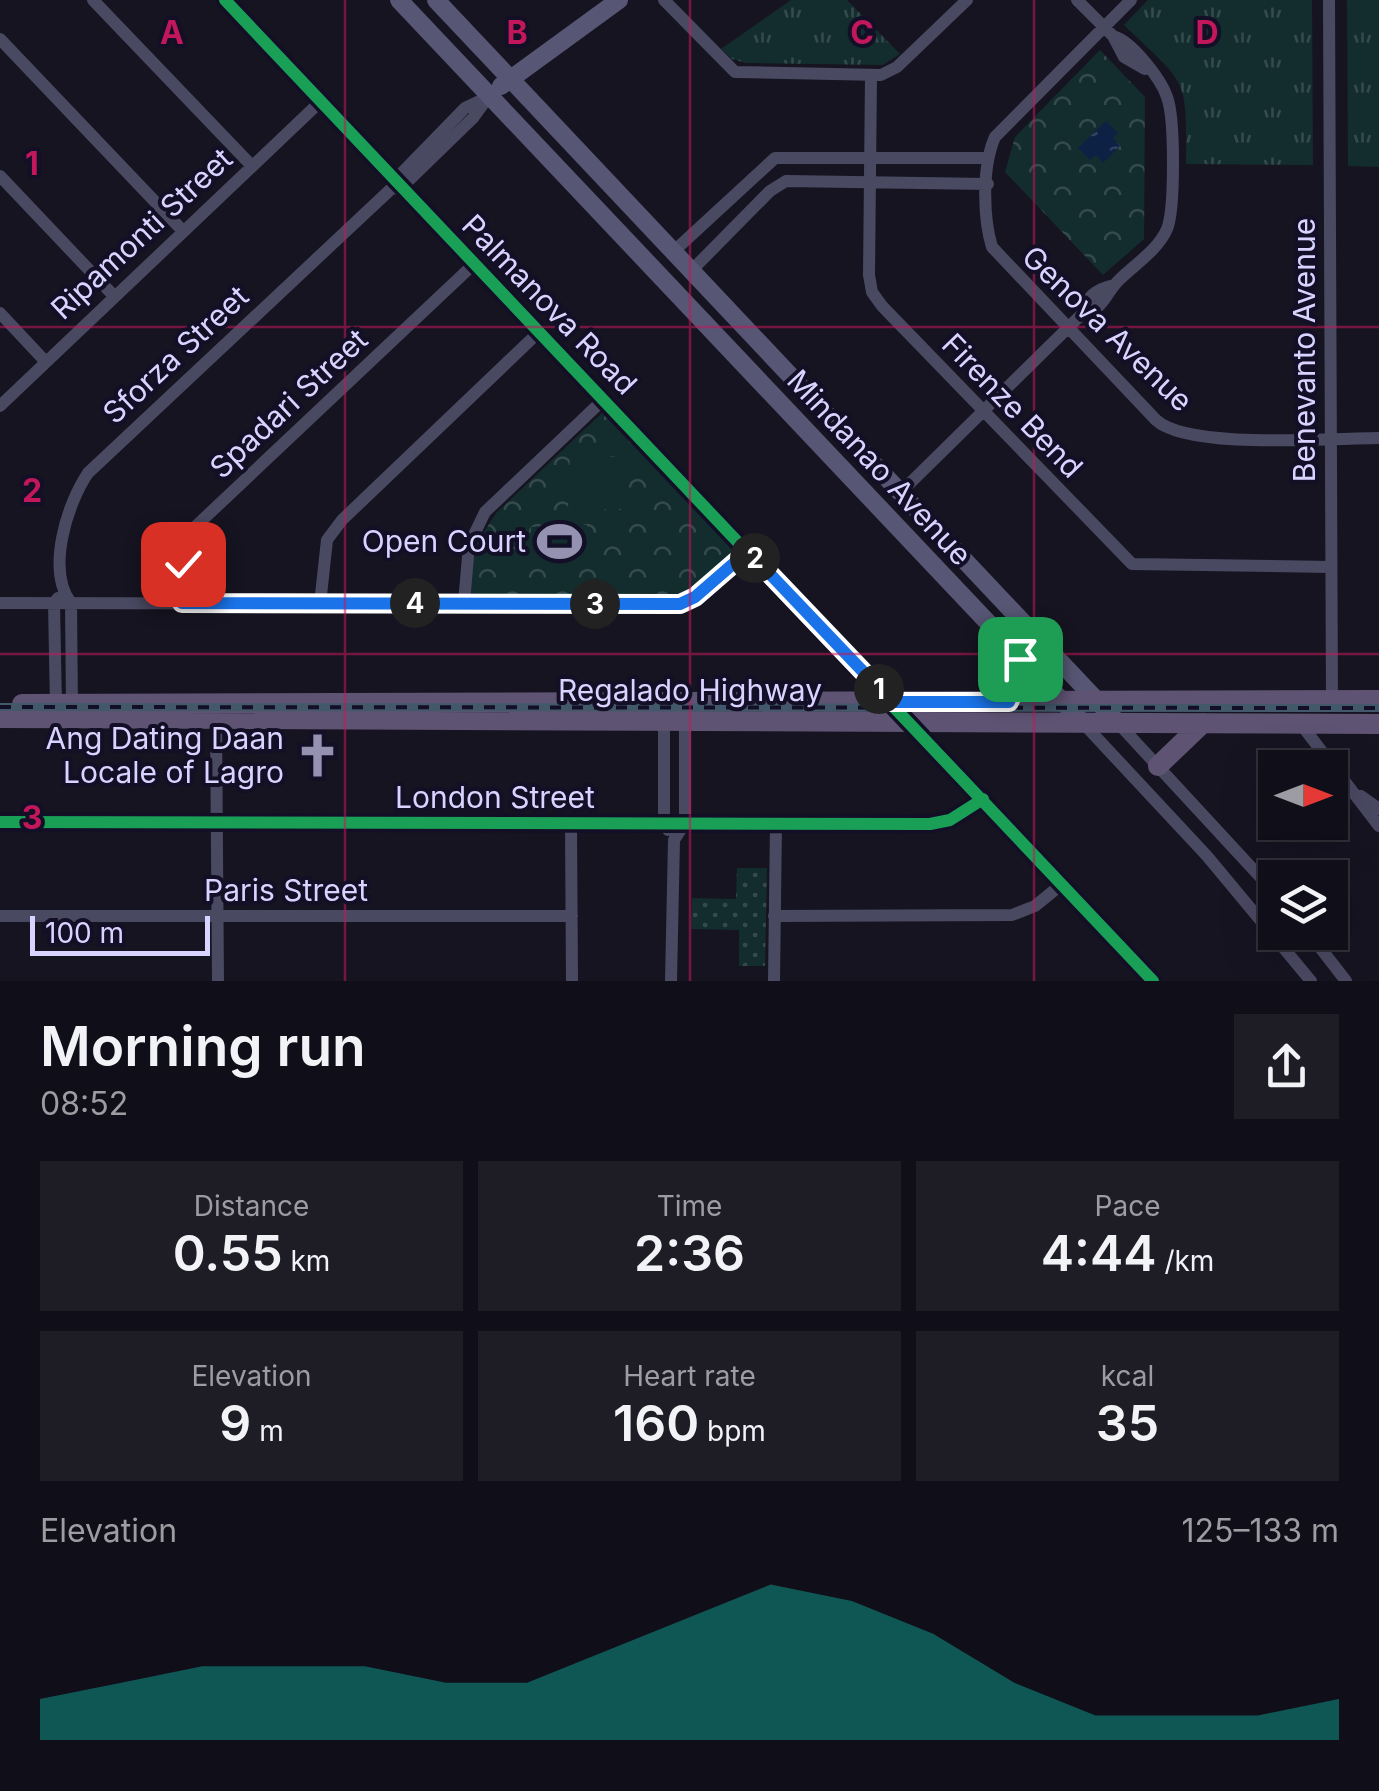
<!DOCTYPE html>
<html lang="en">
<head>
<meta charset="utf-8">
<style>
	:root { --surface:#100f19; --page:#1e1d26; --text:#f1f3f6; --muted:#9c9ca2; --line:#302f38; --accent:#0f766e }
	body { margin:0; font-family:Inter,sans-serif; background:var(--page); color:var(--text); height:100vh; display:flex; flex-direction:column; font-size:38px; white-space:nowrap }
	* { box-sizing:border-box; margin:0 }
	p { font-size:32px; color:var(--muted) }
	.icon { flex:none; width:55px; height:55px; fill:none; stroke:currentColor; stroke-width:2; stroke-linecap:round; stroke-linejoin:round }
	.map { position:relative; height:981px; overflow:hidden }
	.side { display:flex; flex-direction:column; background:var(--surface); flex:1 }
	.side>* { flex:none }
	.needle { width:65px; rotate:90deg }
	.fabs { position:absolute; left:1258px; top:750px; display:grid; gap:20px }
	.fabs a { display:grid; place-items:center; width:90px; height:90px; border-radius:0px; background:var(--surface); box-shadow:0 10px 40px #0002,0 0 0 2px var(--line); font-size:50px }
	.scale { position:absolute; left:30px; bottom:25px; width:180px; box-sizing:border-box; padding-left:10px; border:5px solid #d9d4ff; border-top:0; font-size:28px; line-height:35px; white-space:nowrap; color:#d9d4ff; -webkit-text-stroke:8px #130f26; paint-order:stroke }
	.pin { position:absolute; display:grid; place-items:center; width:85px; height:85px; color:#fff; margin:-42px; border-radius:20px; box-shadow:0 5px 15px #0006 }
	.km { position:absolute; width:50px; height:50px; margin:-25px; border-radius:50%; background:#222; color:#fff; font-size:28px; line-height:50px; text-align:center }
	.round { display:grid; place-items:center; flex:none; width:105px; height:105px; border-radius:0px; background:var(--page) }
	.overview { display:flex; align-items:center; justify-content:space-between; height:170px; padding:0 40px }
	h1 { font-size:55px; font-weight:600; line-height:75px }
	.stats { display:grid; grid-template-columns:repeat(3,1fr); gap:15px; height:170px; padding:10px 40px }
	.stats div { display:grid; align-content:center; border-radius:0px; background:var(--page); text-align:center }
	.stats b { font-size:50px; font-weight:600 }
	.stats small { font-size:28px; font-weight:400 }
	.stats p { font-size:28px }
	.chart { height:280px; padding:20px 40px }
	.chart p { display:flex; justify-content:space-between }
	.chart svg { width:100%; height:180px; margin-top:10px; fill:var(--accent); opacity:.7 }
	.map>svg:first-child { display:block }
</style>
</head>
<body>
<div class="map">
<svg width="1379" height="981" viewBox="0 0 1379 981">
	<defs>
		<pattern id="grass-tufts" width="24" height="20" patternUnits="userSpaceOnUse" patternTransform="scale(2.5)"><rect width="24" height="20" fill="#132c2d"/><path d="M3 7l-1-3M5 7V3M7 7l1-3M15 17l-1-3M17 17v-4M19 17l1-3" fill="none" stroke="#354a4c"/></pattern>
		<pattern id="park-crowns" width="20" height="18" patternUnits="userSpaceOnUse" patternTransform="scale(2.5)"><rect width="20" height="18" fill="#132c2d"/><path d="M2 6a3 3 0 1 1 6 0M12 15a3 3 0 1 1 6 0" fill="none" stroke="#354a4c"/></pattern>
		<pattern id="garden-dots" width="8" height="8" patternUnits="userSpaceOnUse" patternTransform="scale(2.5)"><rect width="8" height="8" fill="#132c2d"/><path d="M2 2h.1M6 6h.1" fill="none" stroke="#354a4c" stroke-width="1.8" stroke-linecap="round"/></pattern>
		<pattern id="water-ripples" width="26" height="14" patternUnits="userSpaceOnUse" patternTransform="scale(2.5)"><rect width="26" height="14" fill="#0d2144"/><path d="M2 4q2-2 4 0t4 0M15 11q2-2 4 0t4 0" fill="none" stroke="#304060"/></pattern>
	</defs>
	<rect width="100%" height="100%" fill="#161421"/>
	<path fill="url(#grass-tufts)" d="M791,0H847L900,54L883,65L746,63L732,59L721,49Z
		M1148,0H1312L1313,165L1186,164C1187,75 1187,86 1124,25Z
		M1347,0H1379V167L1348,166Z"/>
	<path fill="url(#park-crowns)" d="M1100,50L1145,97L1144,239L1103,275L1005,172L1015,137Z
		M602,413L739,552L679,598L469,595L475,545L497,512Z"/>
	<path fill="url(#garden-dots)" d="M737,868H767L765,966H739V930L691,929L692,898L736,899Z"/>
	<path fill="#132c2d" d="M570,457H627L626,509L568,510Z
		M587,525V556L531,558V527Z"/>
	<path fill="url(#water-ripples)" d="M1106,121L1118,133L1113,138L1120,146L1103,163L1096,155L1090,160L1078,148Z"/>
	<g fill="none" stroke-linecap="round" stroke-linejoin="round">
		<path stroke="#4a4962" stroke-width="12" d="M93,0L251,165
			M225,0L891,701
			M664,0L735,72L881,75L897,67L967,0
			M1077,0L1113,36L1124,57L1145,69
			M1131,0L995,137C982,166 983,217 992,247L1156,420C1188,450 1331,438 1379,438
			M1329,0L1332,700
			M0,39L182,230
			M871,76L869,275L872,292L882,306L1132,564L1331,567
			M0,176L113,295
			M393,182L465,108L484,99
			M673,252L775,158H988
			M691,271L770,191L786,181L988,184
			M0,313L44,360
			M1081,315C1105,309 1104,295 1119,280C1134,265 1158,250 1167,229C1175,209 1175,118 1167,97C1161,79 1131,40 1113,36
			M0,406L321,101
			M901,492L1081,315C1087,297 1095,289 1114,285
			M0,603L680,604L695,597L749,551
			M182,603L186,544L196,526L475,263
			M464,603L469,545L485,512L604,399
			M320,604L327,540L342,520L540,331
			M56,707L54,603L58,598
			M72,708L71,603C46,570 67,504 88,473L391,189L402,187L473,118L489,96
			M664,716V823L668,830
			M216,719L218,981
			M908,720L1153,981
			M1082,722L1207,856L1311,981
			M1117,722L1275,893
			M1300,723L1379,826
			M1361,796L1379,809
			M0,822L930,824L950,820L983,799
			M571,823L572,981
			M0,916H572
			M774,916L1012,915L1035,906L1062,884
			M1308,932L1346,981
			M671,981L674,840L685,823V717
			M774,981L776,823"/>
		<path stroke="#575674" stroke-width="18" d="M399,0L1082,722
			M436,0L1117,722
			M501,86L619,0"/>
		<path stroke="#5e5373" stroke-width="20" d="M1009,701L1019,681L1020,659
			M22,704L1379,700
			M0,718L1379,724
			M1158,766L1203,723"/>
		<defs>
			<path id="rail" d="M0,707L1379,708"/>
		</defs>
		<use href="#rail" stroke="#43596b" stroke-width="8"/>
		<use href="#rail" stroke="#130f26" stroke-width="4" stroke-dasharray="11" stroke-linecap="butt"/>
		<defs>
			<path id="cycleway" d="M225,0L1153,981
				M0,822L930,824L950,820L983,799"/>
		</defs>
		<use href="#cycleway" stroke="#130f26" stroke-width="19"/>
		<use href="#cycleway" stroke="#1a9f57" stroke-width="12"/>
	</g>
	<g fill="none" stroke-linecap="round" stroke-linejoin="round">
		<defs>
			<path id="route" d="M183,564L182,603L680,604L695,597L748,551L892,702H1009L1019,681L1020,659"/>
		</defs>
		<use href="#route" stroke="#fff" stroke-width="20"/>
		<use href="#route" stroke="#1a73e8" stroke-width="12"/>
	</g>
	<path fill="none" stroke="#c2185b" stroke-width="2.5" stroke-opacity="0.55" d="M345,0V981M690,0V981M1034,0V981M0,327H1379M0,654H1379"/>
	<defs>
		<symbol id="stadium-bare" viewBox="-9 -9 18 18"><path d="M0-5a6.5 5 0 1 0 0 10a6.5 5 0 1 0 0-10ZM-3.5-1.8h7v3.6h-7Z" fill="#9591b1" stroke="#130f26" stroke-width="2.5" paint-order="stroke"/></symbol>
		<symbol id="church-bare" viewBox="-9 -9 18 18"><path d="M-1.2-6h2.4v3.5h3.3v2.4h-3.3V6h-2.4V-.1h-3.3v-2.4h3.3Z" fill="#9591b1" stroke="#130f26" stroke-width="2.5" paint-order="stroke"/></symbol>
	</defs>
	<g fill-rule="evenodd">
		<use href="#stadium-bare" x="528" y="510" width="63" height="63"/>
		<use href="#church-bare" x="286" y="724" width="63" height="63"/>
	</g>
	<g text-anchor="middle" stroke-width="8" stroke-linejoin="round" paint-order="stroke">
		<g font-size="30" fill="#d9d4ff" stroke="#130f26">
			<text transform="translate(142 234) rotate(-43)" y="10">Ripamonti Street</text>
			<text transform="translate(549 305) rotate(46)" y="10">Palmanova Road</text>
			<text transform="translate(1107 329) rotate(44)" y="10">Genova Avenue</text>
			<text transform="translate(1305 350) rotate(-90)" y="10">Benevanto Avenue</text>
			<text transform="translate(176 355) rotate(-43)" y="10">Sforza Street</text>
			<text transform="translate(289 404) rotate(-43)" y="10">Spadari Street</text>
			<text transform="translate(1012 406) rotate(46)" y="10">Firenze Bend</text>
			<text transform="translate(879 468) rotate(47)" y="10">Mindanao Avenue</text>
			<text x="690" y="701">Regalado Highway</text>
			<text x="495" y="808">London Street</text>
			<text x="286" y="901">Paris Street</text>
		</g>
		<g font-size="30" fill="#d9d4ff" stroke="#130f26" text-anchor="end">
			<text x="526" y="552">Open Court</text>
			<text x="284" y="749">Ang Dating Daan<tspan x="284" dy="34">Locale of Lagro</tspan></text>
		</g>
	</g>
	<g font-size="32" text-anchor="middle" font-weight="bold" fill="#c2185b" stroke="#130f26" stroke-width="8" stroke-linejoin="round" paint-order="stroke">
		<text x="172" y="44">A</text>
		<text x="517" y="44">B</text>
		<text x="862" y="44">C</text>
		<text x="1207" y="44">D</text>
		<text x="32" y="175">1</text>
		<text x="32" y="502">2</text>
		<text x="32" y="829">3</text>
	</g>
</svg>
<div class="fabs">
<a><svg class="needle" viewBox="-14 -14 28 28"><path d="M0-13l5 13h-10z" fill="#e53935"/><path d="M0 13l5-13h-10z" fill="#9c9ca2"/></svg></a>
<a><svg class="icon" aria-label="layers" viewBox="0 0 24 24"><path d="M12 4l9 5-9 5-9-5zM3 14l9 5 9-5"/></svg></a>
</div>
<div class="scale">100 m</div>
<div class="pin" style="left:1020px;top:659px;background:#1e9e55"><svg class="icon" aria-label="arrive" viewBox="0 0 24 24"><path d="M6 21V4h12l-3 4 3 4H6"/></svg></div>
<div class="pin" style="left:183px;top:564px;background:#d93025"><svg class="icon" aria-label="check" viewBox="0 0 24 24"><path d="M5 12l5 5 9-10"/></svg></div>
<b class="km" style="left:879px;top:689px">1</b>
<b class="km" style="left:755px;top:558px">2</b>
<b class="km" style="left:595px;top:604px">3</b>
<b class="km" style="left:415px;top:603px">4</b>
</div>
<section class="side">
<div class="overview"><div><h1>Morning run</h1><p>08:52</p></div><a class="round"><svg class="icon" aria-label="share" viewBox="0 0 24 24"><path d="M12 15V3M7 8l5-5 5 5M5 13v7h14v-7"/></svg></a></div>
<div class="stats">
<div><p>Distance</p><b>0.55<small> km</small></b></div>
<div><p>Time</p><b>2:36</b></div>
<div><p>Pace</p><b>4:44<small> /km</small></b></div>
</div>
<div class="stats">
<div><p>Elevation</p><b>9<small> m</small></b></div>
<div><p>Heart rate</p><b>160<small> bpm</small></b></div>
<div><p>kcal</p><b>35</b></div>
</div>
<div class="chart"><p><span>Elevation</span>125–133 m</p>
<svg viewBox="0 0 160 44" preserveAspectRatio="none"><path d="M0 44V34L10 30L20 26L30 26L40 26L50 30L60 30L70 22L80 14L90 6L100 10L110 18L120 30L130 38L140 38L150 38L160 34V44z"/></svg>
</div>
</section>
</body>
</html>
